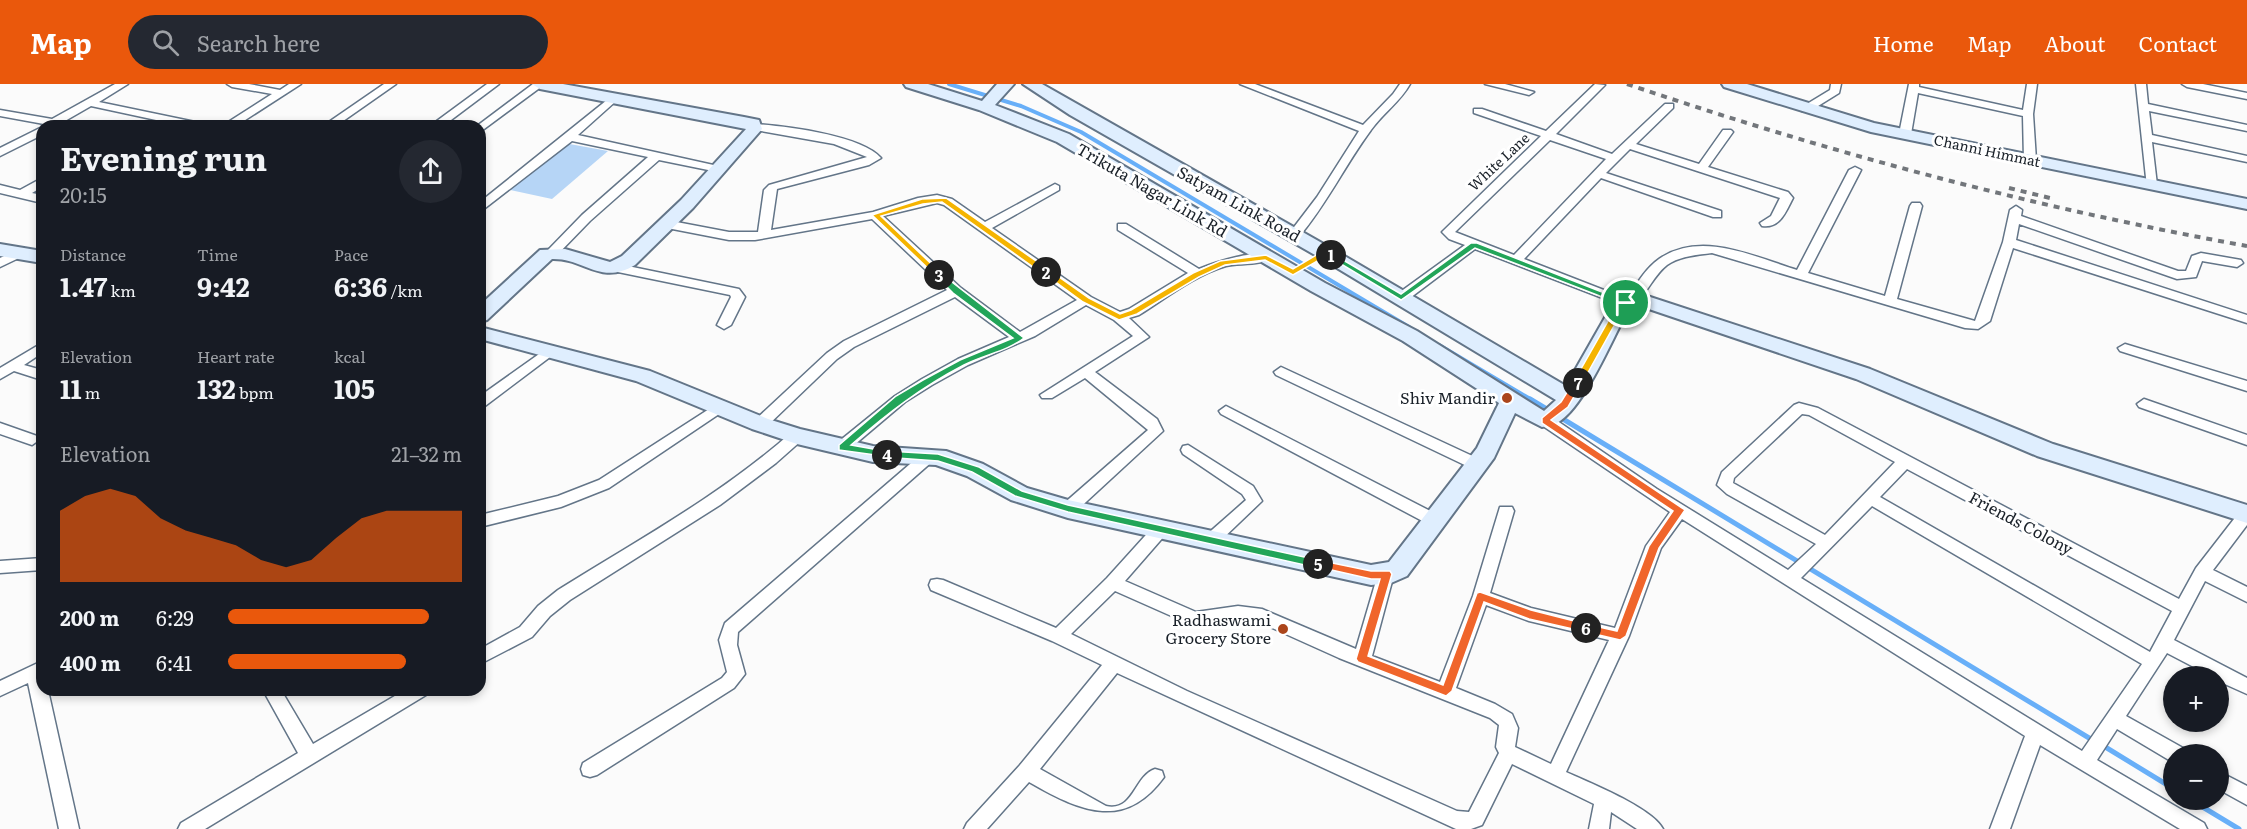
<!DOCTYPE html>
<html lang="en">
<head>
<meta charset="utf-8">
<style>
	:root { --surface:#171b24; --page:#242831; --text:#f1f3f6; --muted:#9ea1a6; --accent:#ea580c }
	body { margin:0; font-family:Literata,serif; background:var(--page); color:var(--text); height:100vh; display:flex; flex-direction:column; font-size:22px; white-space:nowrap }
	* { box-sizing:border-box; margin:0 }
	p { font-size:20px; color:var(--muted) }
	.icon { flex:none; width:33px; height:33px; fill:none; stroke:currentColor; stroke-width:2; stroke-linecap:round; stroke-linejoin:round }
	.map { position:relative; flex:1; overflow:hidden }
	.drawer { position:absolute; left:36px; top:36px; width:450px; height:576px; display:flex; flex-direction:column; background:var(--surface); border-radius:18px; box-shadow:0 3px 9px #0003 }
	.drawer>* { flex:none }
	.tools { position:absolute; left:2163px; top:582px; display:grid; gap:12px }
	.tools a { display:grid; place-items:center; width:66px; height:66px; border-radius:50%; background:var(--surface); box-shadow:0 3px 9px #0003; font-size:30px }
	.pin { position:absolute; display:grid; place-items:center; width:51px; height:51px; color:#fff; margin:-26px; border:3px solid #fff; border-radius:50%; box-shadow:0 2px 6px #0007 }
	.km { position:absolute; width:30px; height:30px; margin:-15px; border-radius:50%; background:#222; color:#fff; font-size:16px; line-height:30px; text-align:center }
	.round { display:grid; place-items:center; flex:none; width:63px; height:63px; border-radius:32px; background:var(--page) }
	.head { display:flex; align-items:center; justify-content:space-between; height:102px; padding:0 24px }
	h1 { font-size:33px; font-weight:700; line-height:45px }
	.figures { display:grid; grid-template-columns:repeat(3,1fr); gap:9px; height:102px; padding:6px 24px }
	.figures div { display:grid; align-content:center }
	.figures b { font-size:26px; font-weight:700 }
	.figures small { font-size:16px; font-weight:400 }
	.figures p { font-size:16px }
	.chart { height:168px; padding:12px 24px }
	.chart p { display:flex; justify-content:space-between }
	.chart svg { width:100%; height:108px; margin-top:6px; fill:var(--accent); opacity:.7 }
	ul { padding:0 24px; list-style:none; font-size:20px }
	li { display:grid; grid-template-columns:96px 72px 1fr; align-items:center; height:45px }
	li i { height:15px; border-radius:8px; background:var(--accent) }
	header { display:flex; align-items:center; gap:36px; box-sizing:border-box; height:84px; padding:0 30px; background:var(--accent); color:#fff }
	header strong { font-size:28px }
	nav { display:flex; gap:33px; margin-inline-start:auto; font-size:21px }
	.search { width:420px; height:54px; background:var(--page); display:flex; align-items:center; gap:15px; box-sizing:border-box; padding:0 21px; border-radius:33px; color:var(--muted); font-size:22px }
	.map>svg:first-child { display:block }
</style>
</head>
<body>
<header>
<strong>Map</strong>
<div class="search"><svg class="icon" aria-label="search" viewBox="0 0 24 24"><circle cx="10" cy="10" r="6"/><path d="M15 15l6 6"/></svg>Search here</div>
<nav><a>Home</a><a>Map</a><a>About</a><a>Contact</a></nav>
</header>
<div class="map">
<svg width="2247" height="745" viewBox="0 0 2247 745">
	<rect width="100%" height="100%" fill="#fbfbfb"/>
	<path fill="#b6d5f6" d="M564,59L608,67L552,115L506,105Z"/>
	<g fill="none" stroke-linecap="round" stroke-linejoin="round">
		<path stroke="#68aff8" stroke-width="4" d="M949,0L1021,22L1081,48L1409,243
			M1439,261L1532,316"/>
		<path stroke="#68aff8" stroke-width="5" d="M1530,315L1550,327
			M1558,332L2094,657
			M2102,661L2174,705
			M2191,716L2239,745"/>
		<defs>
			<path id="street" d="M115,0H128L99,18L200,39L206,42H184L91,22L58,41L42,42L44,40L0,32V26L52,35Z
				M227,0H249L280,6L289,0H301L236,42H222L272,10L232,3Z
				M384,0H396L336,42H323Z
				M487,0H499L443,42H430Z
				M533,0H545L480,48V42H477Z
				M1240,0H1255L1363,41L1393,10L1400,0H1410C1400,18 1383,29 1371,46C1345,81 1327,120 1298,154L1294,155L1288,151L1317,113L1359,47Z
				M1485,0H1505L1534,8L1529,11Z
				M1595,0L1605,1L1556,50L1612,70L1665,20H1673V24L1636,60L1699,80L1723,46H1731L1733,48L1708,83L1788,108L1793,114C1786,127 1780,145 1762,142L1760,139L1771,132L1780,114L1630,65L1606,89L1721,127V133H1713L1601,94L1524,175L1627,215C1636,201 1645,185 1659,175C1701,146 1755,173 1797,186L1849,86L1855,83L1861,86L1808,189L1885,212L1910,122L1912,119H1920L1922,122L1897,215L1975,237L2003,158L2010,126L2016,122L2022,126L2021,132L2178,187H2186L2192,172L2201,169L2241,176L2243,179L2237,183L2202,177L2196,193L2177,195L2019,140L2016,156L2247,231V239L2013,164L1990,237L1978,245L1965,244L1712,169C1697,171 1680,172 1667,181C1651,193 1645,218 1626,223L1475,165L1406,217H1396L1394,214L1396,211L1465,161L1449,155L1442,148L1541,52L1474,29V25H1482L1546,47ZM1550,56L1606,75L1514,171L1455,148Z
				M1831,0H1841L1839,9L1810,27H1802V23L1830,6Z
				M1909,0H1919V3L2023,26L2027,0H2037L2033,30L2036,76L2030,79L2024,76L2023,32L1918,9L1911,50L1905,53L1901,52L1899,50Z
				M2136,0H2146L2148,20L2247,41V47L2149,27L2152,51L2247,72V78L2152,58L2157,101L2155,103H2147Z
				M2182,0H2203L2247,9V15L2187,3Z
				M612,12L616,13V17L578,51L718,82L724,85L718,88L659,76L590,137L556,172L552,173L546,169L548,166L582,131L648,73L572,57L480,128V118Z
				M754,40C784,42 861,51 881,74L869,81L777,105L771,146L873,128L918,114L937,111L952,115L985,138L1055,100L1059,102V106L992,144L1091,213L1120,228L1129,225L1188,189L1118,146V140H1126L1199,185C1213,179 1261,163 1272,173C1262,182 1240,179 1226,182C1195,191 1166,214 1139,231L1129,234L1149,253L1095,288L1157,335L1163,347L1074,429H1062L1060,425L1062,421L1148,346L1085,294L1052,314H1042L1040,311L1133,252L1114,236L1086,221L1035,252L968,281L932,301L905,318L847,367H837L835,363L837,359L895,312L922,295L958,275L1009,253L955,213L854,263L837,275L765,344H755L753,340L755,336L827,269L844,257L947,206L872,135L755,156H729L662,143L660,140L666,136L729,148H758L764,106L769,101L867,73L834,60L750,45L748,43ZM937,119L944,121L1077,216L1020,248L961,204L883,132Z
				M42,43V51L0,72V64Z
				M42,94V103L32,109L42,111V119L0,109V101L20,106Z
				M19,165L25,169L23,172L0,183V174Z
				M618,180L739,205L745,213L731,241L724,245L717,241L731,213L730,211L613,187L612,184L613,181Z
				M42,259V269L24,281L42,286V296L14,287L0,295V284Z
				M2125,260L2247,297V307L2120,267L2118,264Z
				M549,263L554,264L556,267L554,270L485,322L480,324V312Z
				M1281,283L1481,376L1484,380L1481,384H1471L1276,291L1274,288Z
				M2144,315L2247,351V361L2139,323L2137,320Z
				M720,318L725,320L727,323L725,326L609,404L561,423L480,443V431L558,412L599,396Z
				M1799,319L1818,324L2179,515L2196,484L2241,426L2247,424V441L2213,486L2247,503V518L2205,497L2174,556L2247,594V610L2218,597V592H2211L2167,569L2126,632L2183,664L2185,670H2174V677L2169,676L2117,645L2097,676L2204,739L2207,745H2180L2040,661L2010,745H1990L2025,652L1682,435L1661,464L1629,552L1566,688C1588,698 1653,724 1663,745H1637L1611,728L1609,745H1589L1594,720L1512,680L1482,741L1471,745H1456L1117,589L1040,685L1106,722C1134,728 1134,692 1155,685L1162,687L1164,693C1126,745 1084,730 1029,698L987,745H964L967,739L1020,681L1102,581L1052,557L931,506L929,501L931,496L937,495L943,496L1056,544L1107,494L1154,442H1166L1168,446L1166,450L1125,497L1196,528L1238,522L1262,525L1356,565L1378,490L1380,486L1386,484L1392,486L1394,490L1372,572L1440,598L1473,512L1500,423H1512L1514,427L1490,509L1531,524L1615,544L1646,462L1670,428L1540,340L1538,336L1540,332H1550L1657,405L1788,486L1816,460L1727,410L1717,401L1722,388L1794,321ZM1802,330L1809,331L1895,378L1825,451L1733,399L1734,394ZM1907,385L2172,527L2150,568L1880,413ZM1872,422L2142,580L2082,667L1801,494ZM1115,507L1194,542L1238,535L1259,538L1339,574L1490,634L1499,641L1496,663L1499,669L1469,728L1457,727L1187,607L1071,550ZM1486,521L1529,537L1609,556L1551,680L1515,663L1518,644L1512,630L1495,620L1456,604Z
				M1226,322L1440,432L1442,436L1440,440H1428L1221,330L1219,327Z
				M0,339L37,352L39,356L32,361L0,350Z
				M797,347L802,348L804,352L802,356L776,379L720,421L570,516L550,532L532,553L480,580V565L520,543L538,522L558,506C638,456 721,411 792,348Z
				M1188,361L1253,402L1262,417L1216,461H1204L1202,457L1204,453L1246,416L1242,410L1183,370L1181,366L1183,362Z
				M929,367L934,368L936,372L934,376L738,548L737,561L745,590L734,604L597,691L590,693L583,691L581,685L583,679L722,594L727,588L719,556L725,539L924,368Z
				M42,474V486L0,489V477Z
				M42,577V606H48L79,745H59L28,599L0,612V597Z
				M263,606H281L313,660L405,606H429L426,611L205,745H178L181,739L298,669Z
				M2218,687L2247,702V721L2218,705Z"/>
			<path id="secondary" d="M532,0H563L744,33L759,36L762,45L693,124L635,181C600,202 585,174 552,175L487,236L480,238V221L540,166L565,165L610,178L622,172L681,116L746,45L540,5Z
				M904,0H928L982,17L997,0H1014L995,21L1069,50L1325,199L1417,247L1544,327L1556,316L1322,175L1070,31L1023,0H1042L1336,167L1566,302L1611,223L1621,213L1641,210L1870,285L2053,360L2247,421V439L2037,372L1856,295L1640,222L1634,223L1626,230C1611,258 1585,320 1560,337C1555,341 1548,342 1542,343L1515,329L1494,374L1407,492L1391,499L1371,501L1068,434L1011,416L967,392L936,381L873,378L797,360L752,345L636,297L480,255V243L650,287L768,335L800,345L873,362L946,367L983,380L1027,404L1068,416L1371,481L1389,478L1477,364L1499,319L1403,257L1311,207L1057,58L979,26L906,3Z
				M1722,0H1747L1874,39L2247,115V125L1871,48L1724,3Z
				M0,160L42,167V179L0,172Z"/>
		</defs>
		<use href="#street" stroke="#637588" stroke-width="3"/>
		<use href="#secondary" stroke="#637588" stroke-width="4"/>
		<use href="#street" fill="#fff" fill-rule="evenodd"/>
		<use href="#secondary" fill="#dfeefe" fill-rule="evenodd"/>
		<path stroke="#72767b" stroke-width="4" stroke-dasharray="6 6" stroke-linecap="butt" d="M1627,0C1830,69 2036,124 2247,162
			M2009,104L2050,114"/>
	</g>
	<path fill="#22a559" stroke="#fff" stroke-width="1.5" d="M1471,159H1477L1630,219L1623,221L1475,164L1401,216L1326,171L1333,170L1401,210Z"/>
	<path fill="#f5b400" stroke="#fff" stroke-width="1.5" d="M1323,167H1329L1335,171L1331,174L1326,172L1293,191L1265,176L1225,181L1199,193L1137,230L1119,236L1083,218L1042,188L1049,186L1089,214L1120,230L1131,226L1193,189L1220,177L1266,171L1293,185Z"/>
	<path fill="#f5b400" stroke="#fff" stroke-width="1.5" d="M946,114L1049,186V190H1043L942,118L923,120L881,132L943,191L936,192L872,131L922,115Z"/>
	<path fill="#22a559" stroke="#fff" stroke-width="1.5" d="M939,188L1024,254C1008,267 983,271 964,281C920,304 888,329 851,361L890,368V373L839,366V361L896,312L923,296L960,276L1013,254L953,209L935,191Z"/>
	<path fill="#22a559" stroke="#fff" stroke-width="1.5" d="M887,367L938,370L979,383L1022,407L1068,421L1318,476L1323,480L1318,484L1068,428L1015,412L972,388L938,377L883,373L882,371Z"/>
	<path fill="#f0652b" stroke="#fff" stroke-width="1.5" d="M1318,476L1371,487H1390L1392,490L1368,572L1443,601L1477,509L1480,508L1531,526L1586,540L1591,544L1586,548L1529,535L1484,518L1452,607L1446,612L1358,578L1356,575L1380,495H1371L1314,482L1312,480Z"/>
	<path fill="#f0652b" stroke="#fff" stroke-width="1.5" d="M1574,297L1582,299L1568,323L1551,336L1685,426L1659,464L1626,552L1620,556L1586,548L1580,544L1586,540L1617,547L1649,462L1673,427L1542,339V334L1561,318Z"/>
	<path fill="#f5b400" stroke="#fff" stroke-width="1.5" d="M1623,217L1630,219L1619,233L1581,301H1574L1573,299L1611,232Z"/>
	<g fill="#ab451b" stroke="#fff" stroke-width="2">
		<circle cx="1507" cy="314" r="6"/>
		<circle cx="1283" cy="545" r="6"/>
	</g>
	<g text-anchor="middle" stroke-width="6" stroke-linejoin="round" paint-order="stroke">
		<g font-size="14" fill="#1a2129" stroke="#fff">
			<text transform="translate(1987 67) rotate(12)" y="5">Channi Himmat</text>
			<text transform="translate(1499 78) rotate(-43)" y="5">White Lane</text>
		</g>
		<g font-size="16" fill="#1a2129" stroke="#fff">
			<text transform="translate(1152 106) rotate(30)" y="6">Trikuta Nagar Link Rd</text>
			<text transform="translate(1239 120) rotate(29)" y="6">Satyam Link Road</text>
			<text transform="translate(2021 439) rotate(28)" y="6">Friends Colony</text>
		</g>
		<g font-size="16" fill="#1a2129" stroke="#fff" text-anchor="end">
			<text x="1495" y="320">Shiv Mandir</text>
			<text x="1271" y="542">Radhaswami<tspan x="1271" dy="18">Grocery Store</tspan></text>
		</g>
	</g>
</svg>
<div class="tools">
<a>+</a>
<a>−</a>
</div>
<div class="pin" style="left:1626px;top:219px;background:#1e9e55"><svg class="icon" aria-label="arrive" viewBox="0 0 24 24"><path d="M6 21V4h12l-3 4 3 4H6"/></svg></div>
<b class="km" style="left:1331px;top:171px">1</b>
<b class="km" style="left:1046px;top:188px">2</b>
<b class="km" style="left:939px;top:191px">3</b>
<b class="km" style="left:887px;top:371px">4</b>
<b class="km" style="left:1318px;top:480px">5</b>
<b class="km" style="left:1586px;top:544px">6</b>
<b class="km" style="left:1578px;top:299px">7</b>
<section class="drawer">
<div class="head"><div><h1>Evening run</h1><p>20:15</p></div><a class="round"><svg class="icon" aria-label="share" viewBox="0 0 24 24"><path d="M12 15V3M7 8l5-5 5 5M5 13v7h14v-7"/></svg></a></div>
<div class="figures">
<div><p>Distance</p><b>1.47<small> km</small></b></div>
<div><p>Time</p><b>9:42</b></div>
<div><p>Pace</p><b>6:36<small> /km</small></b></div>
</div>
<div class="figures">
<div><p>Elevation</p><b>11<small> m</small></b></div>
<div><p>Heart rate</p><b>132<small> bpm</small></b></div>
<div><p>kcal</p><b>105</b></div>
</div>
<div class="chart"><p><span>Elevation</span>21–32 m</p>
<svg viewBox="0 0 160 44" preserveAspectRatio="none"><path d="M0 44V15L10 9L20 6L30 9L40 18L50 23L60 26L70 29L80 35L90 38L100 35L110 26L120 18L130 15L140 15L150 15L160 15V44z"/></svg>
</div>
<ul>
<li><b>200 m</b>6:29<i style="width:86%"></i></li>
<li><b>400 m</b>6:41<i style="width:76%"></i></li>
</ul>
</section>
</div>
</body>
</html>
